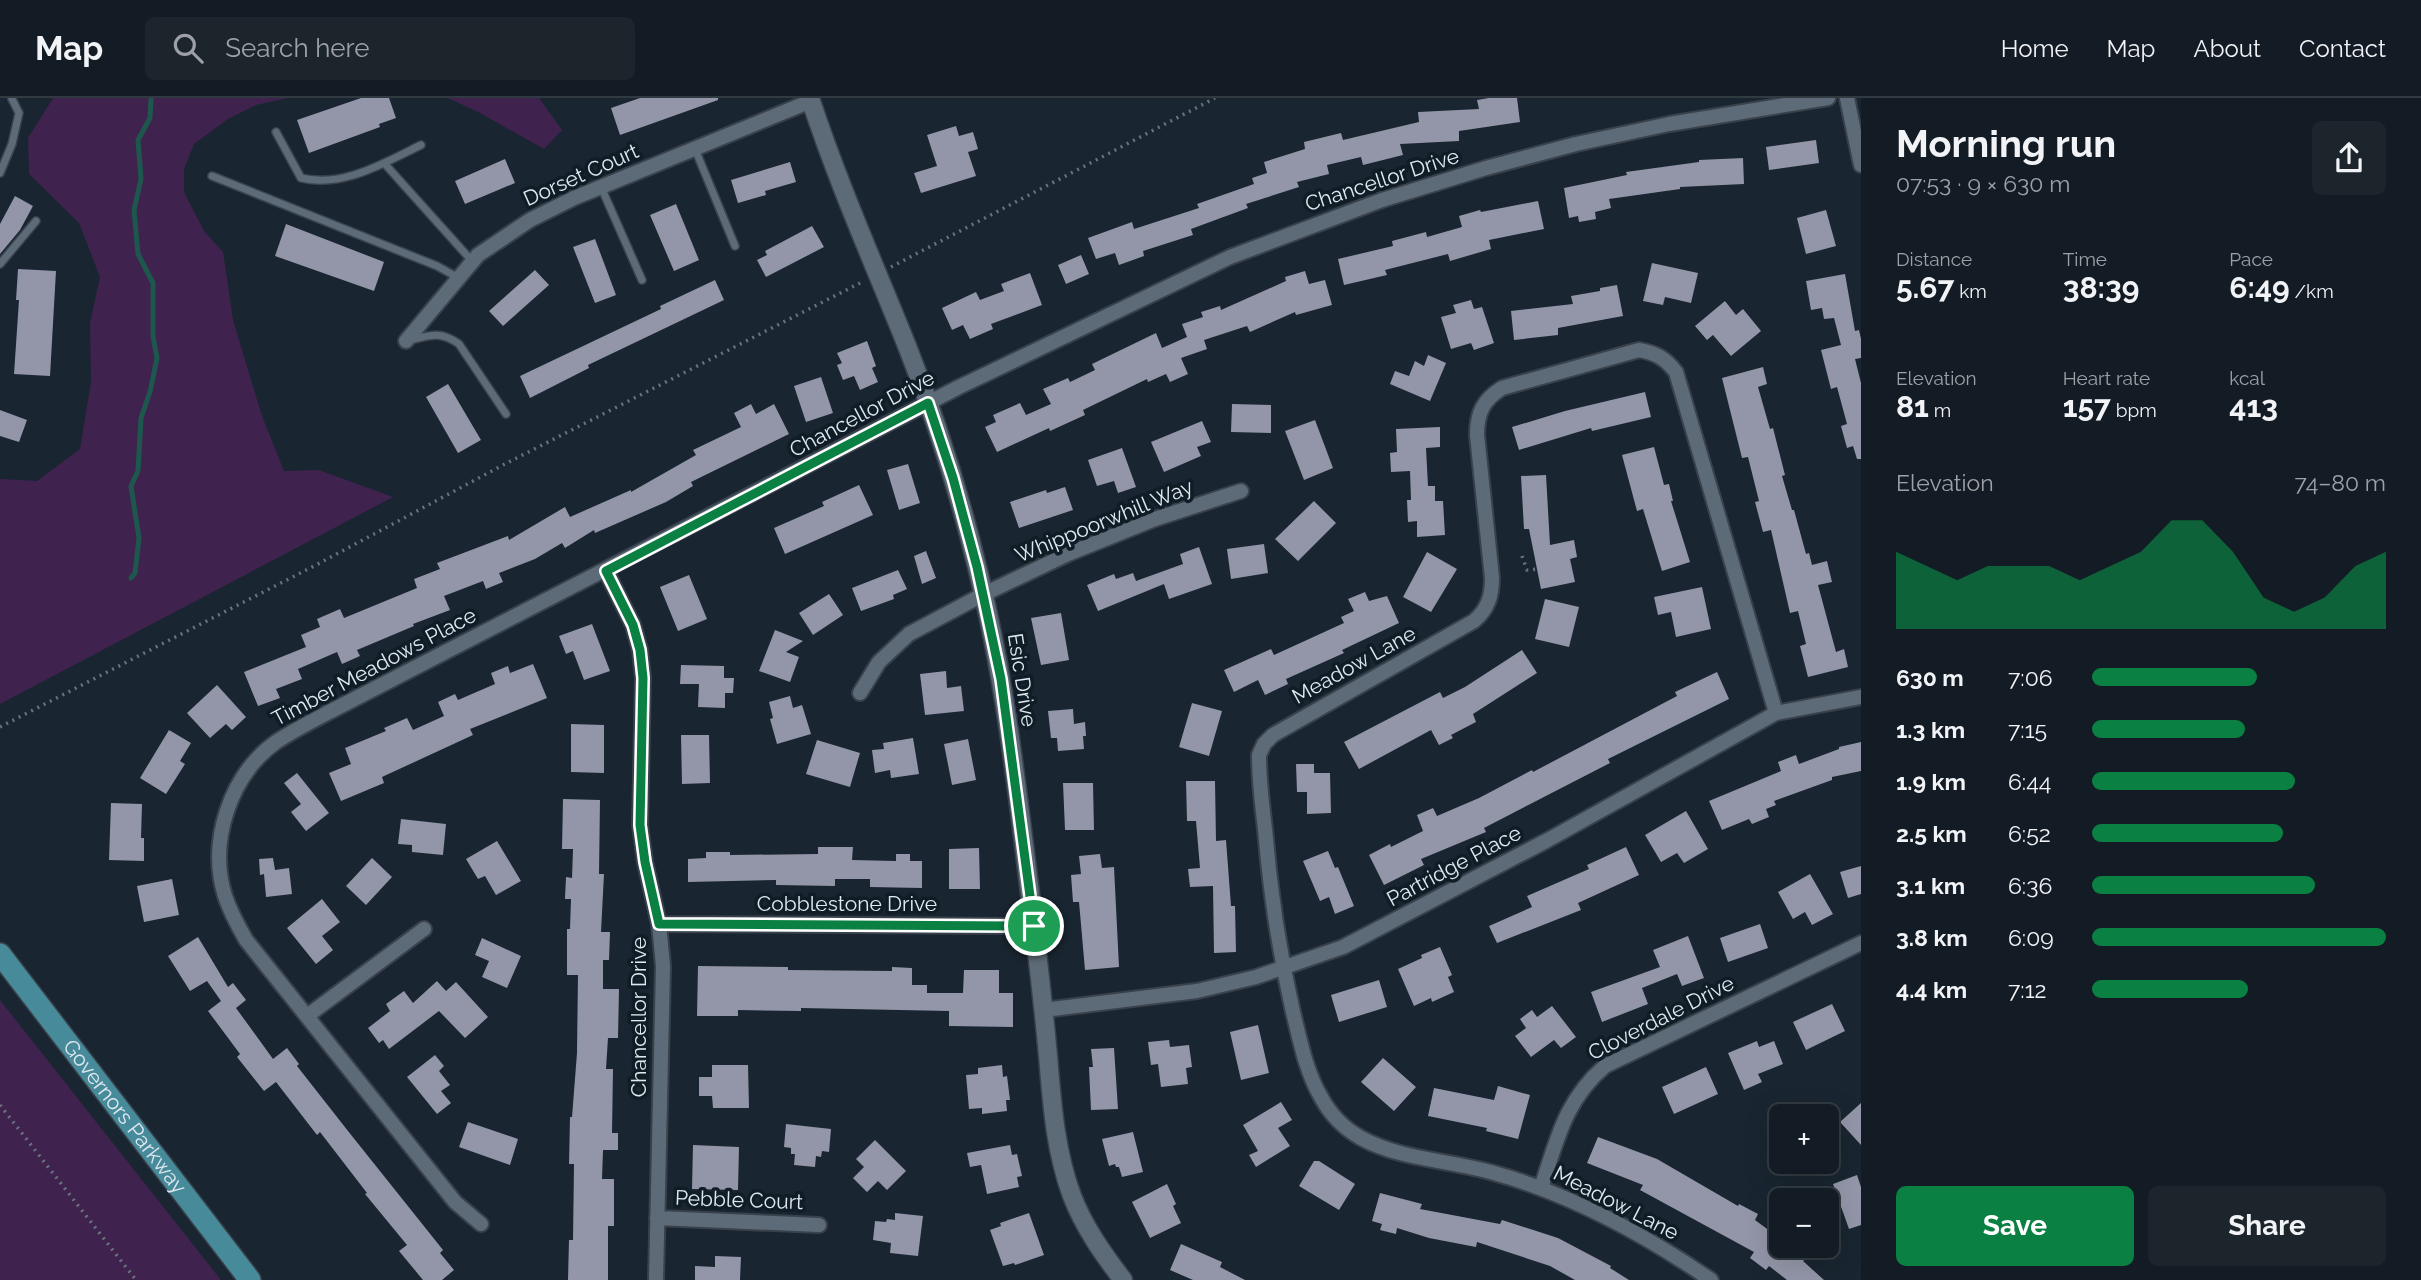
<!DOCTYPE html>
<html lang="en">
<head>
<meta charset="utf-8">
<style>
	:root { --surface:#131c24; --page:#1c252c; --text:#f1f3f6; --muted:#9da1a6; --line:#323a41; --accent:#0b8043 }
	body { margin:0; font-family:Raleway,sans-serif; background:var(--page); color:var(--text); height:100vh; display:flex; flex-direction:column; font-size:26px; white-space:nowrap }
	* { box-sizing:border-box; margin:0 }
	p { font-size:23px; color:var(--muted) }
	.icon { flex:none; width:38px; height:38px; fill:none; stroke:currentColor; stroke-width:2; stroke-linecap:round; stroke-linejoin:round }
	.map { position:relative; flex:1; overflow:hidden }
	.sheet { display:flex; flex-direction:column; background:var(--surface); width:560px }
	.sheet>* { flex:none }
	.fabs { position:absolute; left:1769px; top:1006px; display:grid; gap:14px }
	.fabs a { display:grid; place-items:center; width:70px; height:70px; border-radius:10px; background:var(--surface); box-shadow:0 7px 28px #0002,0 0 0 2px var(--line); font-size:35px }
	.pin { position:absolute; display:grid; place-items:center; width:60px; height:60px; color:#fff; margin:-30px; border:4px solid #fff; border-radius:50%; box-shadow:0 2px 7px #0007 }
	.round { display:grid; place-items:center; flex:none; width:74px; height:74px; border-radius:10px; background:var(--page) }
	.headline { display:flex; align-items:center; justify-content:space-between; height:119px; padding:0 35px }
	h1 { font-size:38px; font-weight:700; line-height:52px }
	.metrics { display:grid; grid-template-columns:repeat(3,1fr); gap:10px; height:119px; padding:7px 35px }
	.metrics div { display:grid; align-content:center }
	.metrics b { font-size:30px; font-weight:700 }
	.metrics small { font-size:19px; font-weight:400 }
	.metrics p { font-size:19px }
	.chart { height:196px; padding:14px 35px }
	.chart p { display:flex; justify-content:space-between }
	.chart svg { width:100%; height:126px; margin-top:7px; fill:var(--accent); opacity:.7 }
	.button { display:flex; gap:14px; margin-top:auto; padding:14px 35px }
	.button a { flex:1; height:80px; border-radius:10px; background:var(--accent); color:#fff; font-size:28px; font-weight:700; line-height:80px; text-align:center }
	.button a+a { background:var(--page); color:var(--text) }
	ul { padding:0 35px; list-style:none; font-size:23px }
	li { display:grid; grid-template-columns:112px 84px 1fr; align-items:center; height:52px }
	li i { height:18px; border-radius:9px; background:var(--accent) }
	header { display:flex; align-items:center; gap:42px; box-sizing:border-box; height:98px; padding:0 35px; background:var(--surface); border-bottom:2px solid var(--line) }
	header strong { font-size:33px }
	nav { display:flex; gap:38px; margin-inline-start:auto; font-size:24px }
	.search { width:490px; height:63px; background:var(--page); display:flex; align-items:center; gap:18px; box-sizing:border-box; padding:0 24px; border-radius:10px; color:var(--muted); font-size:26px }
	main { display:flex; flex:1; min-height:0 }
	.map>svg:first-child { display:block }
</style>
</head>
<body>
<header>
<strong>Map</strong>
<div class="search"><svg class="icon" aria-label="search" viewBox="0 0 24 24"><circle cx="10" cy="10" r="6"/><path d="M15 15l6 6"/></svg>Search here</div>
<nav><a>Home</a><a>Map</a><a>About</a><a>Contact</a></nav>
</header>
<main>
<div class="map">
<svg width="1861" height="1182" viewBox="0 0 1861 1182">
	<rect width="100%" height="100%" fill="#192530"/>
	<path fill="#3f234e" d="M53,0H288L256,7L228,21L194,46L184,71V94L204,133L223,154L233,222L262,318L284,373L319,372L393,399L0,606V381L37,383L80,351L91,284L90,225L100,179L79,125L29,76L28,40Z
		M448,0H539L562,32L544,51L480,15Z
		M0,902L221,1182H0Z"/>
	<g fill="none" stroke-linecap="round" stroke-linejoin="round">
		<path stroke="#1d574d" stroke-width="5" d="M131,480L135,475L139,440L131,388L138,373L141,320L150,294L157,260L153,238V185L138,156L134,112L141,81L138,42L150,20L151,0"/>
	</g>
	<path fill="#9396a8" d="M361,0H389L396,20L379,26L380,29L309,55L297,22Z
		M640,0H718V2L620,37L611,10Z
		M1489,0H1517L1520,24L1459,33V43L1400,46L1403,57L1363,67L1361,59L1327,67L1329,76L1297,84L1299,89L1246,106L1248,110L1191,131L1193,137L1143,153L1144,158L1119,167L1115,155L1096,161L1088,140L1132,124L1134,131L1199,110L1197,106L1254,86L1252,80L1267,75L1264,64L1305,51L1304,44L1341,35L1343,42L1419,24L1418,14L1479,11L1477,2Z
		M956,28L959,38L973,34L978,51L968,54L976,78L921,95L914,75L937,68L927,37Z
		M1816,42L1819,65L1769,72L1766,49Z
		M1743,60L1744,86L1680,89V91L1609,101L1611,110L1595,114L1596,121L1579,124L1578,118L1569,120L1564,90L1627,77L1626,74L1699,64V62Z
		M505,61L515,85L465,106L455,83Z
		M790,64L796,84L765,93L766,97L738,105L731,82Z
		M15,98L33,108L20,132L0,156V126Z
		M1538,103L1544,131L1489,142L1491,151L1450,163L1448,156L1385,172L1387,177L1344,187L1338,161L1393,148L1392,143L1426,134L1427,139L1462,129L1459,118L1480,112L1481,114Z
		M676,106L699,162L674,173L650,117Z
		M1826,112L1836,148L1806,156L1797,120Z
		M286,126L384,164L374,193L275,158Z
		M812,128L824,149L766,179L757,162L767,157L765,153Z
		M595,141L616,197L595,205L573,149Z
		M1081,157L1089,176L1066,186L1058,167Z
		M1652,165L1698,175L1691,205L1665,199L1663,207L1643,203Z
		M18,171L56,173L50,278L14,276L19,202H16Z
		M535,172L549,187L503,228L489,213Z
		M1305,173L1309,186L1325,182L1332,207L1296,217L1295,214L1250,234L1247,228L1204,242L1207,251L1181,260L1188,276L1170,284L1166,276L1148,284L1147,281L1083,312L1085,317L1050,333L1049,330L997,354L985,329L996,324L993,317L1020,305L1026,317L1051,306L1043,291L1068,280L1070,284L1095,272L1092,266L1156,235L1162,250L1187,239L1182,226L1203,219L1201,214L1220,208L1221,212L1286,183L1285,179Z
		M1030,175L1042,207L991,226L993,231L970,241L963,227L952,232L942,210L976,194L980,202L1004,193L1001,186Z
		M1845,176L1855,233L1859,232L1861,241V260L1855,261L1861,285V361H1857L1853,348L1847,350L1841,328L1847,326L1837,289L1831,291L1821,252L1841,247L1834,220L1824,221L1822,210L1811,212L1806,183Z
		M715,182L724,202L588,267L589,270L530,300L520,278L661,211L660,208Z
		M1617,187L1623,218L1558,230V237L1514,242L1511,213L1573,206L1571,198L1600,193V190Z
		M1471,202L1474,211L1482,209L1494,245L1474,252L1471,245L1451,251L1441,219L1456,215L1453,207Z
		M1725,203L1736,217L1743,211L1761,233L1731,258L1713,237L1707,242L1695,228Z
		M867,243L876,268L872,270L878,284L860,292L854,278L843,282L837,267L842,265L837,255Z
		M1428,257L1446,265L1430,303L1390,286L1395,273L1409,278L1415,263L1424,268Z
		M1763,269L1767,286L1758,289L1770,331L1773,330L1785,377L1782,378L1792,412H1794L1806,456L1809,455L1812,467L1827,463L1832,484L1818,487L1836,554L1844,551L1848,569L1808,579L1800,548L1806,546L1798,513L1790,515L1771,432L1763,434L1755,404L1759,403L1748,359L1742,360L1722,280Z
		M821,279L833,315L806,324L794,288Z
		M448,286L481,342L458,355L426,299Z
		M1645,294L1651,319L1592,333L1591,330L1519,352L1512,329L1565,313Z
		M751,306L756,316L774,306L789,336L691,384L693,388L666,404L595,435L594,432L565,450L562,445L535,461L499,475L503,484L486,491L483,483L444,498L450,512L413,526L414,528L357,552L360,558L342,566L337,554L298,571L302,581L276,591L280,600L258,608L244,574L306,549L301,537L320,529L317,521L340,511L344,520L417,490L414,481L440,471L437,465L508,438L509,442L565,409L570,419L631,392V394L696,357L693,352L741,329L734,315Z
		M1232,306L1271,307V335L1231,334Z
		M0,312L27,322L19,344L0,338Z
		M1315,322L1333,370L1304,382L1285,333Z
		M1202,323L1211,344L1197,349L1201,358L1164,374L1151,344Z
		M1440,329V349L1426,350L1428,388H1435V403H1443L1445,437L1417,439V423L1408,424L1407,402H1411L1410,373L1391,374L1390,355L1397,354L1396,331Z
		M1654,349L1664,387L1669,386L1673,403H1671L1690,464L1662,473L1643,411L1637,413L1622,357Z
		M1122,350L1136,389L1118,395L1114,383L1097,388L1088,362Z
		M908,366L920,405L899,412L887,372Z
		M1546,377L1550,447L1574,442L1577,459L1570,461L1575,484L1541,491L1529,431H1524L1521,378Z
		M859,387L873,417L785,456L774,430L824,408L822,404Z
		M1065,389L1073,412L1019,430L1010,404L1046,392L1047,395Z
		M1314,403L1336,425L1298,463L1275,441Z
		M1264,446L1268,475L1231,481L1227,451Z
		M1199,449L1212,486L1169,501L1164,486L1098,513L1087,487L1114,476L1116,481L1133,475L1136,483L1183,466L1180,456Z
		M926,453L936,480L922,486L914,458Z
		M1427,454L1457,471L1431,514L1403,499Z
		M898,472L907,491L893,497L894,501L861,513L852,490Z
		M689,477L707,521L678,533L660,489Z
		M1702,489L1711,531L1676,539L1671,514L1658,517L1654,499Z
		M1365,494L1369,503L1387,498L1399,525L1342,552L1344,555L1286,581L1288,586L1265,597L1258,582L1234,594L1224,572L1271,551L1274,557L1344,525L1341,519L1354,513L1348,501Z
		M829,496L843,517L813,537L799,515Z
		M1545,501L1579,509L1569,549L1535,541Z
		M1061,515L1069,562L1041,567L1031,520Z
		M592,526L610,573L584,582L573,553L566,556L559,538Z
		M775,532L803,543L786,554L799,559L790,584L759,573Z
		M1522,552L1537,575L1473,616L1476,624L1451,637L1453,640L1439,647L1431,632L1359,671L1344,644L1440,594L1443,600L1465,589Z
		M533,566L547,600L470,631L473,637L382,679L384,685L341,703L329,675L351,666L345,650L386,633L384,630L407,620L413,632L444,618L438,604L455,596L458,602L495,586L491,575L508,568L510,575Z
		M681,567L724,568V580H734L733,595H725V610L698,609L699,586H680Z
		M946,573L947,590L961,588L964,613L925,617L920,576Z
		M1717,574L1729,601L1608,661L1610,665L1484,730L1486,734L1421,761L1424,767L1384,787L1369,757L1390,746L1391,749L1423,733L1417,717L1433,710L1437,718L1479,700L1532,672L1533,674L1677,598L1675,594Z
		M217,587L246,619L232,632L226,626L210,640L187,615Z
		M790,598L793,610L802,607L811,636L777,646L770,621L773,620L769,604Z
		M1192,605L1222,613L1209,658L1179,649Z
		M1073,611L1074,626L1085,624L1086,638H1083L1084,651L1058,653L1057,640H1051L1048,613Z
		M571,626L604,627V675L571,674Z
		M169,632L191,645L180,663L185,666L166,696L140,680Z
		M681,637H709L710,685L682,686Z
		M913,640L919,676L891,680L890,672L875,675L872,652L884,651L883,645Z
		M968,641L976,682L952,687L944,646Z
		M817,642L860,655L850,689L806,676Z
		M1861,644V673L1832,679V682L1774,703L1776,707L1766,711L1769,719L1752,726L1749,721L1722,732L1709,703L1781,673L1778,664L1796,657L1799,666L1839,651V649Z
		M1296,666H1314V675H1330L1331,715L1307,716V694H1297Z
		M297,675L329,715L306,733L291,714L301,706L284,685Z
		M1186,683H1215L1216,743L1226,742L1231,808H1235L1236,854L1214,855L1213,788L1190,789L1188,771L1200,770L1196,723H1187Z
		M1063,685H1093L1094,732H1065Z
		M563,701L600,702L599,776H604L601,834H610L609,862H603V891H619L618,940H608L606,971H613L612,1035H618V1052H603L602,1081H614V1128H608V1182H568L569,1142H573L574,1066H569L570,1019H572L577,955L578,877H567V831H570L571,801H565L566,779L572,780L573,751H562Z
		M111,705L142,706L141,740H144V763L109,762Z
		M1686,713L1708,751L1684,765L1677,755L1661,764L1645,737Z
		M401,721L446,726L443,757L412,754V747L398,746Z
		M497,743L521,783L496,797L485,778L478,781L466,761Z
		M818,749H853L852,762L896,763V756H910V763H922V790L870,789V781H835V788L776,787V782L688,784V761L706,760V754H730V757L818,756Z
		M1626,749L1639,777L1578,805L1581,812L1497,845L1489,828L1532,809L1527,798L1589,771L1587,767Z
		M979,750L980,791H949V751Z
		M1328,753L1335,770L1338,769L1354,808L1335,816L1329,799L1320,803L1303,763Z
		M1100,756L1102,770L1114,769L1119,869L1085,872L1079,804H1073L1071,777L1081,776L1079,758Z
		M273,760L275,772L289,770L292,796L266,799L264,776L260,777L259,761Z
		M372,760L392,779L366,807L346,788Z
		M1861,768V796L1848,800L1840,774Z
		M1810,776L1833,816L1812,827L1805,814L1793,821L1778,794Z
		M172,781L179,817L144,824L137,788Z
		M322,801L340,824L322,838L333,852L316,866L287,830Z
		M1760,826L1768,850L1728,864L1720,840Z
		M1688,838L1704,880L1682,888L1677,876L1642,890L1648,906L1602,924L1591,894L1660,869L1653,852Z
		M198,839L228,889L233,885L246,902L236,910L273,961L287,950L299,966L297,968L348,1033L443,1152L440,1155L454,1172L442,1182H423L399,1153L407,1147L365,1096L367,1095L320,1034L317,1037L276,984L264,993L237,959L240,956L208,913L221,903L207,883L190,893L168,858Z
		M482,840L521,858L507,890L482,879L489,863L475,857Z
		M1440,849L1452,877L1448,879L1454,894L1432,904L1431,900L1414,908L1398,871L1422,860L1421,857Z
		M698,868L788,869V872L892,873V869L912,870V887H927V895H963L964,872H999V895H1013V929L949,928V913L801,910V913L738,912V918H697Z
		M1379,882L1387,909L1339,924L1331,897Z
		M437,883L446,893L456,884L488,919L465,940L439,913L389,951L383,942L379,945L368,930L390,913L386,906L404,893L413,905Z
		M1832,906L1845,933L1806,952L1793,924Z
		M1552,908L1576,939L1561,950L1554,942L1531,959L1515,938L1526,930L1520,921L1532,912L1537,919Z
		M1258,927L1269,975L1241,982L1230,934Z
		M1169,942L1170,949L1189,947L1192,969L1186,970L1188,986L1161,989L1158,966L1151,967L1148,944Z
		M1757,943L1759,949L1774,943L1783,966L1758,976L1762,984L1744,992L1728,955Z
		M1114,950L1118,1011L1091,1012L1089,969H1093L1091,951Z
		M435,957L444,968L439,973L450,987L441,993L451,1005L437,1016L407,979Z
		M1383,960L1416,989L1394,1013L1361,984Z
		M712,967H748L749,1010H713L712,998H699V979H712Z
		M1002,967L1003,979L1007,978L1010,1002H1006L1007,1013L982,1016V1010L969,1011L966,977L978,976V970Z
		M1706,969L1718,996L1674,1016L1662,989Z
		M1498,988L1530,997L1518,1041L1486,1033L1487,1030L1428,1018L1434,990L1494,1002Z
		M1281,1004L1292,1022L1278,1030L1290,1048L1256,1069L1249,1057L1258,1053L1243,1027Z
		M1861,1005V1047L1840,1024Z
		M468,1024L518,1041L510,1067L459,1049Z
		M786,1026L831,1031L829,1054L822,1053L821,1059L816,1058L815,1069L794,1067L795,1056H791V1050L784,1049Z
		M1133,1034L1143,1074L1122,1079L1119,1069H1116L1115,1066L1109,1068L1102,1041Z
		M1598,1039L1657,1061L1738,1108L1739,1106L1758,1116L1755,1122L1782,1142V1148H1790L1806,1160L1803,1163L1824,1182H1787L1769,1168L1766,1172L1750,1160L1754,1154L1640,1092L1643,1087L1587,1065Z
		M875,1042L906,1073L887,1092L878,1083L867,1094L853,1080L864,1069L856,1061Z
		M693,1047L739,1049L738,1092L692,1091Z
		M1010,1047L1012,1057L1017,1056L1019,1065L1022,1078L1017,1079L1019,1089L987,1096L981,1067L970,1069L967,1055Z
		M1314,1063H1319L1355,1086L1339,1112L1299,1088Z
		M1857,1077L1861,1089V1127L1849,1131L1833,1086Z
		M1167,1086L1176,1106L1173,1108L1181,1125L1150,1140L1132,1104Z
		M1380,1095L1422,1106L1420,1111L1500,1126L1502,1122L1558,1140L1611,1168L1610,1170L1629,1182H1575L1550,1168L1477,1144L1476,1149L1429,1140L1397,1130L1396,1136L1380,1132L1382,1126L1372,1123Z
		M895,1115L923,1118L918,1158L890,1155L891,1145L873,1142L875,1123L886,1124L887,1121L895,1122Z
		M1029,1115L1044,1157L1015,1167L1014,1165L1003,1168L990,1132L1001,1128L1000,1125Z
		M1181,1146L1222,1164L1220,1169L1245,1182H1193L1170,1172Z
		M715,1158L741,1159L740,1182H695V1168L715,1169Z"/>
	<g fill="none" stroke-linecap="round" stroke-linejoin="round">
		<defs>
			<path id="service" d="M276,34L301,80C343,90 384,65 421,47
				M695,51L735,148
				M384,65L472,163
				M0,75L12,46L19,15L12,1
				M212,78L437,168L457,179
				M601,89L642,182
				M0,166L36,123
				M410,242C431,237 441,233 459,246L506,316"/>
			<path id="minor" d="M1847,0L1861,67
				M406,243L478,157L530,122L574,100L811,3
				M606,473L633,527L640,552L643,580L640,727L645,764L659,826L663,868L656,1182
				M860,595L879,564L909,536L984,496L1068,456L1155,421L1241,393
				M659,826L1034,828
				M1044,912L1197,893L1256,879L1343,849L1546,743L1776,615L1861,599
				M307,918L424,831
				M1541,1090C1557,1042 1565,1002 1605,968L1861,845
				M657,1120L819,1127
				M481,1126L455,1104L246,842C238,828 230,813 225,798C208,744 230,677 276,644C294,632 314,622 333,612L959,289L1230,159L1382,102L1486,70L1576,46L1669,26L1828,0
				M1711,1182C1644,1136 1573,1097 1494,1075C1451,1062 1401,1062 1361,1040C1345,1031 1330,1016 1321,999C1306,974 1300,942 1293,914C1279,853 1270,793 1265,731C1262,707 1259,682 1259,657L1264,646L1273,637L1474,523C1488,511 1492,498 1492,480L1477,337C1477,315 1483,302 1502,290L1639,252C1656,255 1665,260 1676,274L1776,615"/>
			<path id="tertiary" d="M810,0C838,85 874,166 907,248C936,321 960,397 978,473C1007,589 1019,709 1034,828C1039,871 1044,914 1048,958C1052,1005 1055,1052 1072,1098C1084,1129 1103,1156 1123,1182"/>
			<g id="primary">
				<path id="s1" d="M0,856L250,1182"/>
			</g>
		</defs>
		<use href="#service" stroke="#39424c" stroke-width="10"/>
		<use href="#minor" stroke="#39424c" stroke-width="18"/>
		<use href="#tertiary" stroke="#39424c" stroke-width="21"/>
		<use href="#primary" stroke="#39424c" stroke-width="24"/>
		<path stroke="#69737d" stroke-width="3.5" stroke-dasharray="2 5" stroke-linecap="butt" d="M891,169L1215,0
			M1522,458L1527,472L1537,471
			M0,629L316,467L503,367L862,184
			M0,1007L136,1182"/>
		<use href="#service" stroke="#5d6b78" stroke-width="7"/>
		<use href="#minor" stroke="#5d6b78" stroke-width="14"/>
		<use href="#tertiary" stroke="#5d6b78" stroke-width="18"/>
		<use href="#primary" stroke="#478b9b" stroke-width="21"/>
	</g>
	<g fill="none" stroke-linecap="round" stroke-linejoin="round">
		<defs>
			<path id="route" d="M928,305L953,380L977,469L1001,581L1034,828L659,826L645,764L640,727L643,580L640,552L633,527L606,473Z"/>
		</defs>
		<use href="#route" stroke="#fff" stroke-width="14"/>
		<use href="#route" stroke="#0b8043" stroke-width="9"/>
	</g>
	<g text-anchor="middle" stroke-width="7" stroke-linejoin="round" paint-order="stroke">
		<g font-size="21" fill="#e0e8f0" stroke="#101c26">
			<text transform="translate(581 77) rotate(-24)" y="7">Dorset Court</text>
			<text transform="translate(1382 82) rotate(-18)" y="7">Chancellor Drive</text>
			<text transform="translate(862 316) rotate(-28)" y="7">Chancellor Drive</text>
			<text transform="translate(1104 423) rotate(-22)" y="7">Whippoorwhill Way</text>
			<text transform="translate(1354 567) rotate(-29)" y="7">Meadow Lane</text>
			<text transform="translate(374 569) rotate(-28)" y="7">Timber Meadows Place</text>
			<text transform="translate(1022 582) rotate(81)" y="7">Esic Drive</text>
			<text transform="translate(1454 768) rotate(-28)" y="7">Partridge Place</text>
			<text x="847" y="813">Cobblestone Drive</text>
			<text transform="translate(639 919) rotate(-90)" y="7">Chancellor Drive</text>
			<text transform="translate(1661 920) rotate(-27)" y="7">Cloverdale Drive</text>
			<text dy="7" stroke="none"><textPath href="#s1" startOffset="205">Governors Parkway</textPath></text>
			<text transform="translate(739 1102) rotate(2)" y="7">Pebble Court</text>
			<text transform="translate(1616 1105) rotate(27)" y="7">Meadow Lane</text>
		</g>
	</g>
</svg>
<div class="fabs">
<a>+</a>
<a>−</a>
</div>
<div class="pin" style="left:1034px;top:828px;background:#1e9e55"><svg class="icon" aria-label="arrive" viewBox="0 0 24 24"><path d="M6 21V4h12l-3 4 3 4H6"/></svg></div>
</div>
<section class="sheet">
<div class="headline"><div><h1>Morning run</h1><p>07:53 · 9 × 630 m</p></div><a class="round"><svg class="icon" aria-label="share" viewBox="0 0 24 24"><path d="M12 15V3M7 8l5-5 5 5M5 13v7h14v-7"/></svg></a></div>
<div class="metrics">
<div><p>Distance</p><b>5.67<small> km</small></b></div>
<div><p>Time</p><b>38:39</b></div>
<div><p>Pace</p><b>6:49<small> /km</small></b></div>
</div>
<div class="metrics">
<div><p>Elevation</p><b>81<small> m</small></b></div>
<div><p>Heart rate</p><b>157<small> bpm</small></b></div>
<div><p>kcal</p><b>413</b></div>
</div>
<div class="chart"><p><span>Elevation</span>74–80 m</p>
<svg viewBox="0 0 160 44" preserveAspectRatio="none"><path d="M0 44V17L10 22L20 27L30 22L40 22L50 22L60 27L70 22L80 17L90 6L100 6L110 17L120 33L130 38L140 33L150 22L160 17V44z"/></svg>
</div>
<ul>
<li><b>630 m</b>7:06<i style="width:56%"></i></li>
<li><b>1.3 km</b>7:15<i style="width:52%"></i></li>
<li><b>1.9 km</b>6:44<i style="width:69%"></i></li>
<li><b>2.5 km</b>6:52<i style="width:65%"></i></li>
<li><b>3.1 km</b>6:36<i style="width:76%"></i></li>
<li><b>3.8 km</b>6:09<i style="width:100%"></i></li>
<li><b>4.4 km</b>7:12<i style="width:53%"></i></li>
</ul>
<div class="button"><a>Save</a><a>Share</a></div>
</section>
</main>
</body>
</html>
